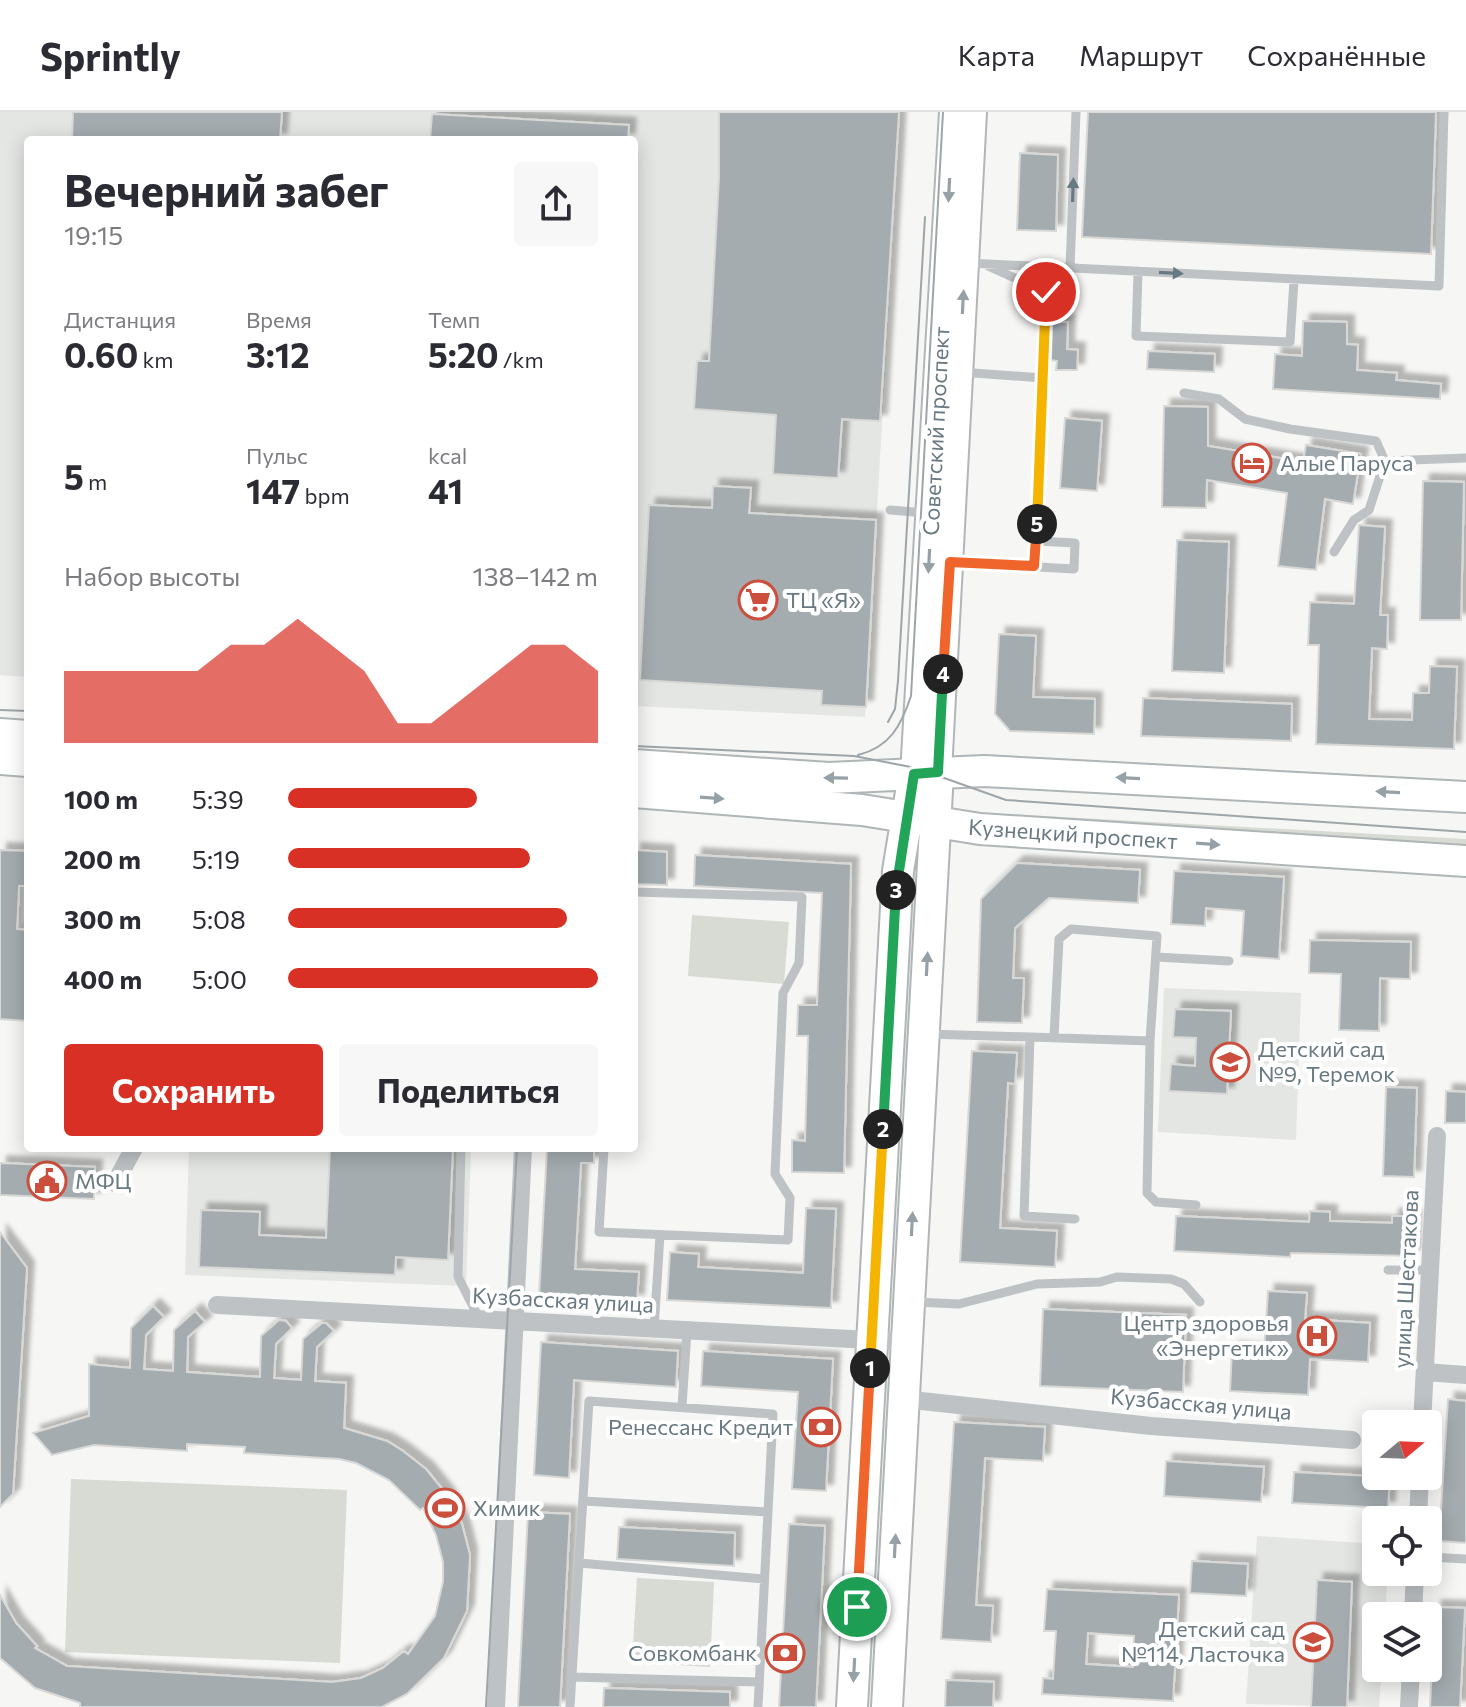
<!DOCTYPE html>
<html lang="ru">
<head>
<meta charset="utf-8">
<style>
	:root { --surface:#fff; --page:#f7f7f7; --text:#2b2b33; --muted:#7c7c81; --line:#e1e1e2; --accent:#d93025 }
	body { margin:0; font-family:Commissioner,sans-serif; background:var(--page); color:var(--text); height:100vh; display:flex; flex-direction:column; font-size:30px; white-space:nowrap }
	* { box-sizing:border-box; margin:0 }
	p { font-size:26px; color:var(--muted) }
	.icon { flex:none; width:44px; height:44px; fill:none; stroke:currentColor; stroke-width:2; stroke-linecap:round; stroke-linejoin:round }
	.map { position:relative; flex:1; overflow:hidden }
	.drawer { position:absolute; left:24px; top:24px; width:614px; height:1016px; display:flex; flex-direction:column; background:var(--surface); border-radius:8px; box-shadow:0 4px 20px #0003 }
	.drawer>* { flex:none }
	.needle { width:52px; rotate:71deg }
	.controls { position:absolute; left:1362px; top:1298px; display:grid; gap:16px }
	.controls a { display:grid; place-items:center; width:80px; height:80px; border-radius:8px; background:var(--surface); box-shadow:0 4px 20px #0003; font-size:40px }
	.pin { position:absolute; display:grid; place-items:center; width:68px; height:68px; color:#fff; margin:-34px; border:4px solid #fff; border-radius:50%; box-shadow:0 2px 8px #0007 }
	.km { position:absolute; width:40px; height:40px; margin:-20px; border-radius:50%; background:#222; color:#fff; font-size:22px; line-height:40px; text-align:center }
	.round { display:grid; place-items:center; flex:none; width:84px; height:84px; border-radius:8px; background:var(--page) }
	.overview { display:flex; align-items:center; justify-content:space-between; height:136px; padding:0 40px }
	h1 { font-size:44px; font-weight:700; line-height:60px }
	.stats { display:grid; grid-template-columns:repeat(3,1fr); gap:12px; height:136px; padding:8px 40px }
	.stats div { display:grid; align-content:center }
	.stats b { font-size:34px; font-weight:700 }
	.stats small { font-size:22px; font-weight:400 }
	.stats p { font-size:22px }
	.chart { height:224px; padding:16px 40px }
	.chart p { display:flex; justify-content:space-between }
	.chart svg { width:100%; height:144px; margin-top:8px; fill:var(--accent); opacity:.7 }
	.action { display:flex; gap:16px; margin-top:auto; padding:16px 40px }
	.action a { flex:1; height:92px; border-radius:8px; background:var(--accent); color:#fff; font-size:32px; font-weight:700; line-height:92px; text-align:center }
	.action a+a { background:var(--page); color:var(--text) }
	ul { padding:0 40px; list-style:none; font-size:26px }
	li { display:grid; grid-template-columns:128px 96px 1fr; align-items:center; height:60px }
	li i { height:20px; border-radius:10px; background:var(--accent) }
	header { display:flex; align-items:center; gap:48px; box-sizing:border-box; height:112px; padding:0 40px; background:var(--surface); border-bottom:2px solid var(--line) }
	header strong { font-size:38px }
	nav { display:flex; gap:44px; margin-inline-start:auto; font-size:28px }
	.map>svg:first-child { display:block }
</style>
</head>
<body>
<header>
<strong>Sprintly</strong>
<nav><a>Карта</a><a>Маршрут</a><a>Сохранённые</a></nav>
</header>
<div class="map">
<svg width="1466" height="1595" viewBox="0 0 1466 1595">
	<defs>
		<filter id="shadow"><feDropShadow dx="7" dy="-7" stdDeviation="2" flood-color="#0004"/></filter>
	</defs>
	<rect width="100%" height="100%" fill="#f6f6f4"/>
	<path fill="#e4e6e4" d="M0,0H900L865,605L634,594V28H28V565L0,563Z
		M1164,876L1301,881L1296,1028L1158,1020Z
		M189,1036H471L466,1174L185,1163Z
		M1257,1424L1376,1432V1460H1388L1385,1504H1376V1556H1382L1379,1595L1246,1592Z"/>
	<path fill="#d7dbd3" d="M1006,702L1466,727V737L1004,712Z
		M692,803L789,810L784,872L688,864Z
		M71,1367L347,1378L340,1551L65,1540Z
		M637,1466L714,1470L710,1555L632,1550Z"/>
	<path fill="#a4acb0" stroke="#d8d8d6" stroke-width="2" fill-rule="evenodd" filter="url(#shadow)" d="M73,0H282L280,28H72Z
		M719,0H899L880,309L842,307L838,366L773,362L776,303L694,297L697,249H709L719,65Z
		M1088,0H1436L1431,142L1082,125Z
		M432,2L629,13L628,28H430Z
		M1020,41L1058,43L1056,119L1017,118Z
		M1303,209L1347,210V232L1358,233L1357,258L1397,261L1396,268L1441,272L1440,287L1273,277L1275,242L1302,244Z
		M1052,210H1068L1067,237L1078,238L1077,258H1056L1057,249L1051,248Z
		M1148,239L1215,242L1214,260L1147,257Z
		M1164,294L1208,295V334L1303,350L1306,333L1361,342L1353,392L1325,387L1316,458L1278,454L1287,381L1207,368L1206,396L1162,395Z
		M1065,306L1102,309L1097,379L1060,376Z
		M1423,369L1464,370L1461,508H1420Z
		M713,374L751,376L749,401L876,408L866,595L821,593L822,579L640,568L649,393L712,396Z
		M1359,413L1385,415L1380,503H1388L1387,537L1372,536L1369,607L1412,608L1413,581H1429L1430,554L1457,555L1454,637L1316,632L1319,533H1308L1310,490L1354,492Z
		M1177,428L1229,430L1224,561L1172,559Z
		M999,522L1036,524L1033,585L1095,587L1094,622L1010,619L995,602Z
		M1143,586L1292,592L1291,629L1141,624Z
		M0,738L28,739V774H19L17,817L28,818V909L0,907Z
		M634,738L667,740V773L634,772Z
		M695,743L851,752L844,1061L792,1060V1028L805,1029L808,924H797L798,893H817L822,781L694,774Z
		M1017,751L1140,758L1138,791L1049,786L1015,816L1013,866H1024L1022,911L977,910L981,787Z
		M1174,759L1284,765L1279,847L1241,844L1244,799L1206,796L1205,814L1171,812Z
		M1310,828L1411,830L1410,867L1380,866L1379,919L1339,918L1341,862L1309,861Z
		M1175,897L1231,899L1227,982L1169,979L1171,952L1195,954L1196,926L1173,925Z
		M972,939L1017,941L1015,972L1008,971L1000,1116L1057,1119L1055,1155L960,1150Z
		M1386,975L1417,976L1414,1065L1383,1064Z
		M1446,979L1466,980V1011H1445Z
		M330,1036H453L448,1148L396,1145L395,1163L199,1155L201,1098L260,1100L259,1123L326,1126Z
		M547,1036H594V1051H581L575,1157L639,1160L637,1189L539,1184Z
		M0,1051L95,1055L94,1087L0,1083Z
		M806,1096L836,1097L831,1196L667,1188L670,1140L699,1142L698,1155L803,1161Z
		M1310,1099L1330,1100V1109L1392,1111V1104H1414L1413,1144L1291,1141L1290,1145L1174,1139L1176,1104L1309,1110Z
		M0,1120L27,1156L13,1382L0,1395Z
		M1268,1179L1307,1181L1305,1207L1370,1211L1368,1250L1310,1247L1308,1283L1230,1279L1232,1237L1264,1239Z
		M153,1194L164,1205L146,1223L144,1257L173,1259L174,1218L195,1199L205,1210L188,1225L187,1260L260,1265L261,1224L279,1208L286,1209L292,1216L276,1232L274,1266L301,1268L303,1227L322,1211H326L334,1219L317,1235L315,1269L346,1271L344,1316L387,1329L403,1339L426,1357L448,1384L462,1412L470,1443L467,1499L444,1546L407,1582L382,1595H80V1591L35,1576L0,1546V1483L16,1511L37,1534L35,1536L67,1554L332,1570L361,1566L383,1556L404,1539L408,1542L435,1504L443,1470V1450L436,1423L423,1396L420,1398L389,1368L356,1351L339,1347L244,1341L245,1335L187,1332V1339L94,1333L52,1343L33,1321L89,1304V1252L130,1256L131,1216Z
		M1043,1197L1186,1203L1183,1280L1040,1274Z
		M541,1230L678,1239L676,1275L574,1268L569,1366L534,1363Z
		M703,1239L833,1247L826,1379L792,1377L798,1280L701,1274Z
		M1448,1287L1466,1289V1431L1439,1429Z
		M954,1310L1045,1315L1043,1349L985,1346L976,1493L993,1494L991,1530L941,1527Z
		M1166,1349L1264,1355L1261,1390L1164,1384Z
		M1294,1360L1390,1365L1388,1396L1292,1391Z
		M528,1400L570,1402L560,1595H518Z
		M789,1412L825,1414L816,1595H779Z
		M619,1415L735,1421L734,1454L617,1447Z
		M1192,1449L1248,1452L1246,1484L1190,1481Z
		M1317,1468L1352,1470L1347,1595H1311Z
		M1047,1477L1179,1483L1173,1589L1042,1582L1043,1566L1053,1567L1056,1519H1044ZM1088,1521L1134,1524L1133,1555L1086,1552Z
		M1435,1495L1465,1496L1460,1595H1430Z
		M946,1568L994,1570L993,1595H945Z
		M604,1576L730,1580V1595H603Z"/>
	<g fill="none" stroke-linecap="round" stroke-linejoin="round">
		<defs>
			<path id="secondary" d="M938,660L973,0
				M914,662L953,0"/>
			<path id="primary" d="M0,622L28,624
				M0,647L28,649
				M634,653L829,666L984,659L1466,685
				M634,680L862,698L980,717L1466,749
				M852,1595L898,759L914,662
				M887,1595L938,660"/>
		</defs>
		<use href="#secondary" stroke="#b1b6b9" stroke-width="30"/>
		<use href="#primary" stroke="#b0b5b7" stroke-width="34"/>
		<path stroke="#bec2c5" stroke-width="9" d="M969,151L1439,174L1444,0
			M1070,156L1076,0
			M1138,159L1136,224L1290,230L1294,168
			M960,260L1043,266L1046,180L988,154
			M1184,281L1219,287L1245,307L1290,317L1376,329L1385,349
			M890,398L926,401
			M1036,429L1043,266
			M1334,440L1354,408L1369,398L1385,349L1466,346
			M953,450L1074,457L1075,431L1036,429L1034,454
			M1156,845L1229,849
			M926,922L1030,925L1024,1104L1075,1107
			M1030,925L1150,929L1157,824L1071,817L1059,827L1054,925
			M1150,929L1147,1081L1156,1090L1196,1093
			M461,1036L458,1165L480,1208
			M604,1036L599,1120L788,1128L790,1086L775,1062L783,881L799,851L802,785L634,780
			M1388,1158H1430
			M915,1190L959,1192L1037,1172L1100,1170L1117,1165L1171,1167L1184,1172L1200,1190
			M654,1217L660,1123
			M682,1294L687,1219
			M1374,1330L1376,1334
			M584,1389L768,1400
			M1428,1445L1466,1447
			M579,1451L764,1467
			M572,1565L759,1570
			M570,1595L589,1289L773,1302L758,1595"/>
		<path stroke="#bec2c5" stroke-width="18" d="M115,1071L134,1036
			M217,1193L906,1230
			M1425,1260L1466,1263
			M903,1287L1151,1314L1352,1328
			M1422,1312L1437,1024
			M1418,1408L1420,1364
			M1413,1504L1415,1460
			M496,1595L523,1036
			M1409,1595L1411,1556"/>
		<use href="#secondary" stroke="#fff" stroke-width="26"/>
		<use href="#primary" stroke="#fff" stroke-width="30"/>
		<path stroke="#9ea5a9" stroke-width="2" d="M0,598L28,599
			M888,610L895,597L898,569L925,105
			M634,634L854,644L916,656L1006,688L1466,720
			M858,643C890,635 901,614 911,584L943,0
			M486,1595L517,1036"/>
	</g>
	<defs><path id="oneway-solid" d="M-6-.8H1V-3.2L6.5 0L1 3.2V.8H-6Z" transform="scale(2)"/></defs>
	<g fill="#96a1a7">
		<use href="#oneway-solid" transform="translate(949 78) rotate(93)"/>
		<use href="#oneway-solid" transform="translate(963 190) rotate(-87)"/>
		<use href="#oneway-solid" transform="translate(929 449) rotate(93)"/>
		<use href="#oneway-solid" transform="translate(836 666) rotate(-179)"/>
		<use href="#oneway-solid" transform="translate(1128 666) rotate(-177)"/>
		<use href="#oneway-solid" transform="translate(1388 680) rotate(-177)"/>
		<use href="#oneway-solid" transform="translate(712 686) rotate(4)"/>
		<use href="#oneway-solid" transform="translate(1208 732) rotate(4)"/>
		<use href="#oneway-solid" transform="translate(927 852) rotate(-87)"/>
		<use href="#oneway-solid" transform="translate(912 1112) rotate(-87)"/>
		<use href="#oneway-solid" transform="translate(895 1434) rotate(-87)"/>
		<use href="#oneway-solid" transform="translate(854 1558) rotate(93)"/>
	</g>
	<g fill="#697981">
		<use href="#oneway-solid" transform="translate(1073 78) rotate(-88)"/>
		<use href="#oneway-solid" transform="translate(1171 161) rotate(3)"/>
	</g>
	<g fill="none" stroke-linecap="round" stroke-linejoin="round">
		<defs>
			<path id="split-1" d="M857,1495L870,1256"/>
			<path id="split-2" d="M870,1256L883,1017"/>
			<path id="split-3" d="M883,1017L896,778"/>
			<path id="split-4" d="M896,778L914,662L938,660L943,562"/>
			<path id="split-5" d="M943,562L950,450L1034,454L1037,412"/>
			<path id="split-6" d="M1037,412L1046,180"/>
		</defs>
		<use href="#split-1" stroke="#fff" stroke-width="16"/>
		<use href="#split-2" stroke="#fff" stroke-width="16"/>
		<use href="#split-3" stroke="#fff" stroke-width="16"/>
		<use href="#split-4" stroke="#fff" stroke-width="16"/>
		<use href="#split-5" stroke="#fff" stroke-width="16"/>
		<use href="#split-6" stroke="#fff" stroke-width="16"/>
		<use href="#split-1" stroke="#f0652b" stroke-width="10"/>
		<use href="#split-2" stroke="#f5b400" stroke-width="10"/>
		<use href="#split-3" stroke="#22a559" stroke-width="10"/>
		<use href="#split-4" stroke="#22a559" stroke-width="10"/>
		<use href="#split-5" stroke="#f0652b" stroke-width="10"/>
		<use href="#split-6" stroke="#f5b400" stroke-width="10"/>
	</g>
	<defs>
		<symbol id="hotel-ring" viewBox="-11 -11 22 22"><circle r="9.5" fill="#fff" stroke="#cc4f3e" stroke-width="1.5"/><path d="M-6-4.5h1.5V1H6V5H4.5V3h-9V5H-6ZM-4 0a1.8 1.8 0 1 1 3.6 0ZM.5 0V-2.5h3Q6-2.5 6 0Z" fill="#cc4f3e"/></symbol>
		<symbol id="supermarket-ring" viewBox="-11 -11 22 22"><circle r="9.5" fill="#fff" stroke="#cc4f3e" stroke-width="1.5"/><path d="M-6-5.5h2.5l.6 2H6L4.5 2H-2.5L-4.4-4H-6ZM-1.5 3.2a1.3 1.3 0 1 0 .1 0ZM3 3.2a1.3 1.3 0 1 0 .1 0Z" fill="#cc4f3e"/></symbol>
		<symbol id="school-ring" viewBox="-11 -11 22 22"><circle r="9.5" fill="#fff" stroke="#cc4f3e" stroke-width="1.5"/><path d="M0-5L7-2L0 1L-7-2ZM-4 1L0 2.5L4 1V4Q0 6-4 4Z" fill="#cc4f3e"/></symbol>
		<symbol id="civic-ring" viewBox="-11 -11 22 22"><circle r="9.5" fill="#fff" stroke="#cc4f3e" stroke-width="1.5"/><path d="M-.6-6.5H3V-4.5H.6V-3L4-1V1h2V6H-6V1h2V-1L-.6-3ZM-1.2 2.5V6h2.4V2.5Z" fill="#cc4f3e"/></symbol>
		<symbol id="hospital-ring" viewBox="-11 -11 22 22"><circle r="9.5" fill="#fff" stroke="#cc4f3e" stroke-width="1.5"/><path d="M-5-5h3v3.5h4V-5h3V5h-3V1.5h-4V5h-3Z" fill="#cc4f3e"/></symbol>
		<symbol id="bank-ring" viewBox="-11 -11 22 22"><circle r="9.5" fill="#fff" stroke="#cc4f3e" stroke-width="1.5"/><path d="M-6-4H6V4H-6ZM0-2.3a2.3 2.3 0 1 0 0 4.6a2.3 2.3 0 1 0 0-4.6Z" fill="#cc4f3e"/></symbol>
		<symbol id="stadium-ring" viewBox="-11 -11 22 22"><circle r="9.5" fill="#fff" stroke="#cc4f3e" stroke-width="1.5"/><path d="M0-5a6.5 5 0 1 0 0 10a6.5 5 0 1 0 0-10ZM-3.5-1.8h7v3.6h-7Z" fill="#cc4f3e"/></symbol>
	</defs>
	<g fill-rule="evenodd">
		<use href="#hotel-ring" x="1230" y="329" width="44" height="44"/>
		<use href="#supermarket-ring" x="736" y="466" width="44" height="44"/>
		<use href="#school-ring" x="1208" y="928" width="44" height="44"/>
		<use href="#civic-ring" x="25" y="1047" width="44" height="44"/>
		<use href="#hospital-ring" x="1295" y="1202" width="44" height="44"/>
		<use href="#bank-ring" x="799" y="1293" width="44" height="44"/>
		<use href="#stadium-ring" x="423" y="1374" width="44" height="44"/>
		<use href="#school-ring" x="1291" y="1508" width="44" height="44"/>
		<use href="#bank-ring" x="763" y="1519" width="44" height="44"/>
	</g>
	<g text-anchor="middle" stroke-width="8" stroke-linejoin="round" paint-order="stroke">
		<g font-size="22" fill="#697981" stroke="#fff">
			<text transform="translate(936 319) rotate(-87)" y="8">Советский проспект</text>
			<text transform="translate(1073 722) rotate(4)" y="8">Кузнецкий проспект</text>
			<text transform="translate(1406 1167) rotate(-87)" y="8">улица Шестакова</text>
			<text transform="translate(563 1188) rotate(3)" y="8">Кузбасская улица</text>
			<text transform="translate(1201 1292) rotate(5)" y="8">Кузбасская улица</text>
		</g>
		<g font-size="22" fill="#697981" stroke="#fff" text-anchor="start">
			<text x="1280" y="359">Алые Паруса</text>
			<text x="786" y="496">ТЦ «Я»</text>
			<text x="1258" y="945">Детский сад<tspan x="1258" dy="25">№9, Теремок</tspan></text>
			<text x="75" y="1077">МФЦ</text>
			<text x="1289" y="1219" text-anchor="end">Центр здоровья<tspan x="1289" dy="25">«Энергетик»</tspan></text>
			<text x="793" y="1323" text-anchor="end">Ренессанс Кредит</text>
			<text x="473" y="1404">Химик</text>
			<text x="1285" y="1525" text-anchor="end">Детский сад<tspan x="1285" dy="25">№114, Ласточка</tspan></text>
			<text x="757" y="1549" text-anchor="end">Совкомбанк</text>
		</g>
	</g>
</svg>
<div class="controls">
<a><svg class="needle" viewBox="-14 -14 28 28"><path d="M0-13l5 13h-10z" fill="#e53935"/><path d="M0 13l5-13h-10z" fill="#7c7c81"/></svg></a>
<a><svg class="icon" aria-label="locate" viewBox="0 0 24 24"><circle cx="12" cy="12" r="6"/><path d="M12 2v4M12 18v4M2 12h4M18 12h4"/></svg></a>
<a><svg class="icon" aria-label="layers" viewBox="0 0 24 24"><path d="M12 4l9 5-9 5-9-5zM3 14l9 5 9-5"/></svg></a>
</div>
<div class="pin" style="left:857px;top:1495px;background:#1e9e55"><svg class="icon" aria-label="arrive" viewBox="0 0 24 24"><path d="M6 21V4h12l-3 4 3 4H6"/></svg></div>
<div class="pin" style="left:1046px;top:180px;background:#d93025"><svg class="icon" aria-label="check" viewBox="0 0 24 24"><path d="M5 12l5 5 9-10"/></svg></div>
<b class="km" style="left:870px;top:1256px">1</b>
<b class="km" style="left:883px;top:1017px">2</b>
<b class="km" style="left:896px;top:778px">3</b>
<b class="km" style="left:943px;top:562px">4</b>
<b class="km" style="left:1037px;top:412px">5</b>
<section class="drawer">
<div class="overview"><div><h1>Вечерний забег</h1><p>19:15</p></div><a class="round"><svg class="icon" aria-label="share" viewBox="0 0 24 24"><path d="M12 15V3M7 8l5-5 5 5M5 13v7h14v-7"/></svg></a></div>
<div class="stats">
<div><p>Дистанция</p><b>0.60<small> km</small></b></div>
<div><p>Время</p><b>3:12</b></div>
<div><p>Темп</p><b>5:20<small> /km</small></b></div>
</div>
<div class="stats">
<div><b>5<small> m</small></b></div>
<div><p>Пульс</p><b>147<small> bpm</small></b></div>
<div><p>kcal</p><b>41</b></div>
</div>
<div class="chart"><p><span>Набор высоты</span>138–142 m</p>
<svg viewBox="0 0 160 44" preserveAspectRatio="none"><path d="M0 44V22L10 22L20 22L30 22L40 22L50 14L60 14L70 6L80 14L90 22L100 38L110 38L120 30L130 22L140 14L150 14L160 22V44z"/></svg>
</div>
<ul>
<li><b>100 m</b>5:39<i style="width:61%"></i></li>
<li><b>200 m</b>5:19<i style="width:78%"></i></li>
<li><b>300 m</b>5:08<i style="width:90%"></i></li>
<li><b>400 m</b>5:00<i style="width:100%"></i></li>
</ul>
<div class="action"><a>Сохранить</a><a>Поделиться</a></div>
</section>
</div>
</body>
</html>
